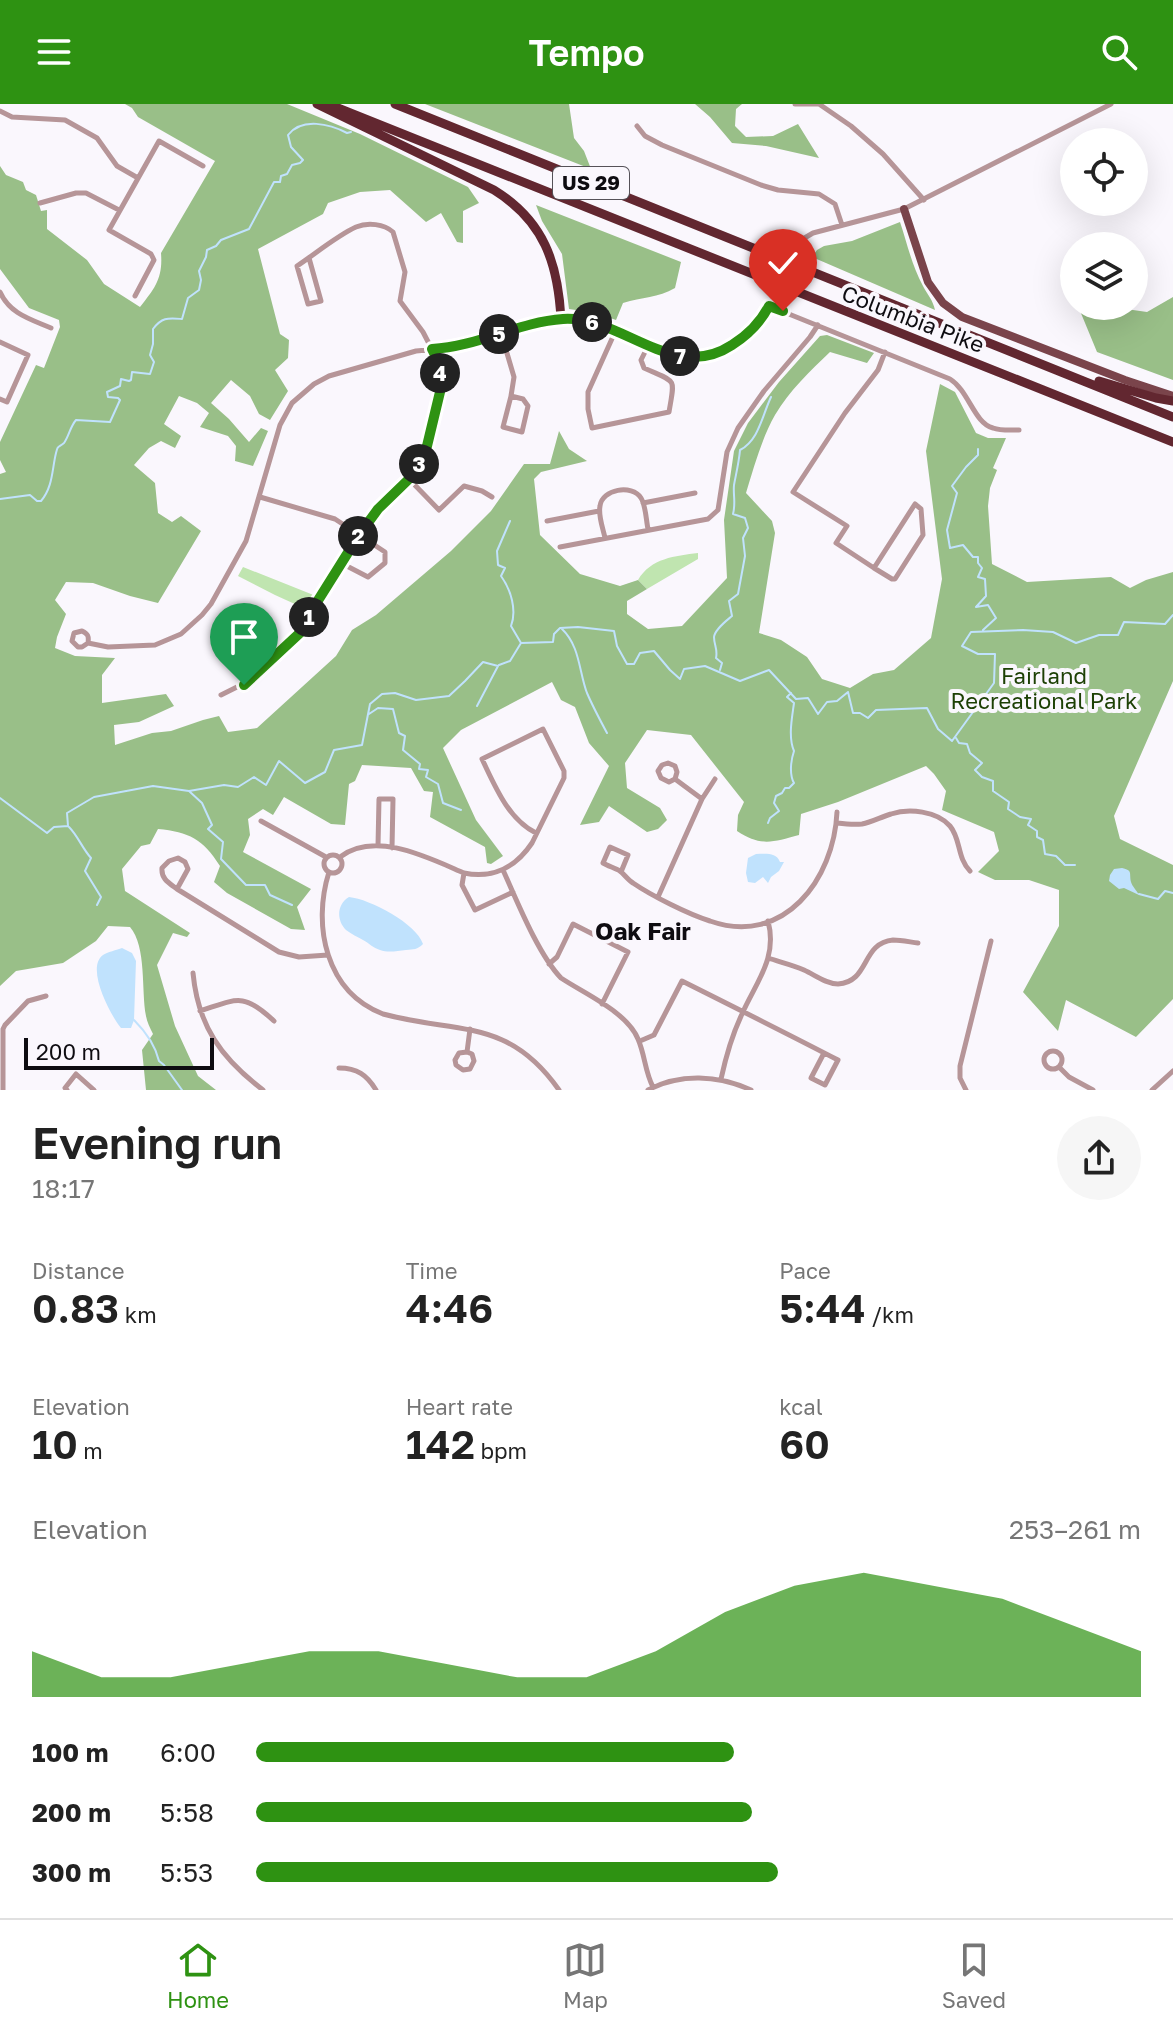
<!DOCTYPE html>
<html lang="en">
<head>
<meta charset="utf-8">
<style>
	:root { --surface:#fff; --page:#f6f6f6; --text:#222; --muted:#767676; --line:#e0e0e0; --accent:#2e9212 }
	body { margin:0; font-family:"Golos Text",sans-serif; background:var(--page); color:var(--text); height:100vh; display:flex; flex-direction:column; font-size:30px; white-space:nowrap }
	* { box-sizing:border-box; margin:0 }
	p { font-size:26px; color:var(--muted) }
	.icon { flex:none; width:44px; height:44px; fill:none; stroke:currentColor; stroke-width:2; stroke-linecap:round; stroke-linejoin:round }
	.map { position:relative; height:986px; overflow:hidden }
	.details { display:flex; flex-direction:column; background:var(--surface); flex:1 }
	.details>* { flex:none }
	.tools { position:absolute; left:1060px; top:24px; display:grid; gap:16px }
	.tools a { display:grid; place-items:center; width:88px; height:88px; border-radius:50%; background:var(--surface); box-shadow:0 8px 32px #0002; font-size:40px }
	.scale { position:absolute; left:24px; bottom:20px; width:190px; box-sizing:border-box; padding-left:8px; border:4px solid #0e0c11; border-top:0; font-size:22px; line-height:28px; white-space:nowrap; color:#0e0c11; -webkit-text-stroke:6px #faf7fd; paint-order:stroke }
	.pin { position:absolute; display:grid; place-items:center; width:68px; height:68px; color:#fff; margin:-82px -34px; border-radius:50% 50% 50% 0; rotate:-45deg; box-shadow:0 0 8px #0007 }
	.pin .icon { rotate:45deg }
	.km { position:absolute; width:40px; height:40px; margin:-20px; border-radius:50%; background:#222; color:#fff; font-size:22px; line-height:40px; text-align:center }
	.round { display:grid; place-items:center; flex:none; width:84px; height:84px; border-radius:42px; background:var(--page) }
	.head { display:flex; align-items:center; justify-content:space-between; height:136px; padding:0 32px }
	h1 { font-size:44px; font-weight:600; line-height:60px }
	.metrics { display:grid; grid-template-columns:repeat(3,1fr); gap:12px; height:136px; padding:8px 32px }
	.metrics div { display:grid; align-content:center }
	.metrics b { font-size:40px; font-weight:600 }
	.metrics small { font-size:22px; font-weight:400 }
	.metrics p { font-size:22px }
	.chart { height:224px; padding:16px 32px }
	.chart p { display:flex; justify-content:space-between }
	.chart svg { width:100%; height:144px; margin-top:8px; fill:var(--accent); opacity:.7 }
	ul { padding:0 32px; list-style:none; font-size:26px }
	li { display:grid; grid-template-columns:128px 96px 1fr; align-items:center; height:60px }
	li i { height:20px; border-radius:10px; background:var(--accent) }
	header { display:flex; justify-content:space-between; align-items:center; height:104px; padding:0 32px; background:var(--accent); color:#fff; font-size:36px; font-weight:600 }
	.tabs { display:flex; justify-content:space-around; align-items:center; height:112px; border-top:2px solid var(--line); background:var(--surface); font-size:22px; color:var(--muted) }
	.tabs a { display:grid; justify-items:center; gap:4px }
	.tabs .selected { color:var(--accent) }
	.map>svg:first-child { display:block }
</style>
</head>
<body>
<header><svg class="icon" aria-label="menu" viewBox="0 0 24 24"><path d="M4 6h16M4 12h16M4 18h16"/></svg>Tempo<svg class="icon" aria-label="search" viewBox="0 0 24 24"><circle cx="10" cy="10" r="6"/><path d="M15 15l6 6"/></svg></header>
<div class="map">
<svg width="1173" height="986" viewBox="0 0 1173 986">
	<rect width="100%" height="100%" fill="#faf7fd"/>
	<path fill="#c0e5b0" d="M698,449V455L647,485L638,476C651,454 675,452 698,449Z
		M243,463L316,492L308,506L275,491L238,472Z"/>
	<path fill="#99bf88" d="M125,0H287L360,30L468,83L479,99L463,107V139L457,138L441,109L426,118L390,86L360,88L328,99L323,110L258,145L280,230L289,236L288,254L275,266L288,287L270,316L259,310L250,292L231,276L211,299L229,315L249,338L261,324L268,327L253,362L235,357L236,342L228,332L200,323L209,309L197,299L179,292L164,320L181,332L175,344L161,337L149,344L134,361L155,379L158,409L172,418L181,412L201,427L158,499L130,492L93,479L66,478L55,496L66,510L57,533L55,544L75,552L115,554L102,571V599L166,590L174,602L139,618L114,621L115,641L152,629L171,627L203,616L219,612L228,628L257,624L336,552L352,526L376,511L451,447L491,407L524,360H550L559,327L569,345L587,357L541,368L534,375L540,431L580,470L620,482L638,476L647,485L627,497V510L648,525L682,522L727,474L724,416L734,347L748,319L779,278L820,232L827,231L874,249L867,259L830,248C810,267 789,287 775,311C763,331 753,366 746,389L772,417L775,429L759,529L781,536L807,553L822,575L850,584L873,570L894,566L931,534L942,475L926,347L940,280L955,288L976,329L988,334H1006L993,364L997,366L990,384L988,402L992,460L1027,478L1111,473L1130,484L1146,476L1173,468V577L1114,712L1120,735L1173,761V895L1136,933L1066,896L1058,927L1023,888L1059,822V786L1029,776H995L978,768L999,747L994,728L942,706L946,687L934,670L926,662L838,698L801,710L799,731C773,738 761,743 737,727L738,711L744,698L691,631L647,626L625,659L627,684L660,704L667,716L658,725L647,728L609,702L599,718L580,721L609,662L589,639L575,603L561,596L552,578L461,626L443,644L476,716L503,752L491,760L487,759L485,743L430,713L433,688L424,687L411,664L362,661L355,677L349,680L345,721L331,720L284,693L273,711L263,705L248,715L250,731L243,748L311,785L297,803L305,826L291,825L227,789L214,778L220,762C203,735 189,728 158,725L150,740L141,742L122,765L125,787L190,829L187,833L173,829L157,861L175,922L198,972L216,986H146L142,946L153,930C150,924 147,918 146,912C141,887 147,843 130,823L108,822L96,837L63,859L16,867L0,882V370L6,368L0,356V338L36,261L44,264L60,223L59,216L29,204L0,165V62L6,71L23,78L26,86L36,91L41,107L47,106V125L87,156L104,180L140,203C155,184 163,174 161,149L215,57L138,13L132,4Z
		M425,0H569L574,34L584,47L591,65Z
		M695,0H742L736,5L735,22L746,33L773,32L798,20L819,54L766,42L732,39L710,13Z
		M536,101L681,158L675,184C658,194 642,193 623,199L616,216L596,209L569,205L562,150L542,117Z
		M900,118C907,139 912,162 923,182C927,190 933,196 935,206L812,153L817,146L824,142L852,137Z
		M1173,193V276L1097,248L1078,202H1125L1126,205L1147,208Z"/>
	<path fill="#c0e2fd" d="M756,750C766,750 776,748 780,758H784L779,767L771,773L768,779L763,773L755,779L748,778L746,769L748,754Z
		M1122,764C1133,767 1129,768 1131,778C1132,782 1137,787 1139,791L1124,784L1119,785L1109,777L1110,771L1114,765Z
		M349,793C370,795 417,820 423,840C417,846 414,845 406,846C397,847 388,849 380,846C373,844 369,839 363,836C358,833 351,830 346,826C336,816 337,800 349,793Z
		M122,844L132,849L136,857L134,916L131,924H121C111,912 85,864 103,851C107,848 117,846 122,844Z"/>
	<g fill="none" stroke-linecap="round" stroke-linejoin="round">
		<path stroke="#c0e2fd" stroke-width="2" d="M978,345V351L966,363L952,382L957,389L947,426L950,444L963,441L973,453H978V459L982,464L978,473L985,475L986,492L976,503L988,501L996,514L983,526
			M0,395L30,391L37,397H41C53,383 52,365 56,349C58,341 58,344 64,339C69,332 70,323 76,316L110,318L120,296L118,294L108,293L107,288L120,282L121,275L129,277L131,276L132,268L150,270L154,258L150,251L153,240V225C162,213 168,214 182,215L188,194L199,186L201,176L199,167L206,153L207,146L216,142L221,136L249,125L274,78H280L281,72L287,70L292,61L300,59L303,56L291,43L288,31C302,13 330,20 347,29L351,28
			M562,525C580,542 579,568 587,589C593,603 600,616 607,629
			M521,539L553,538L554,530L560,524L578,523L614,527L617,542L627,560H634L640,549L654,547L670,566L680,575L684,565L705,562L740,577L769,566L796,595L808,594L818,610L827,598L837,597L848,588L853,609H860L868,614L876,606L927,604L938,625L952,637L994,579L995,550H978L962,542L971,528L1023,526L1053,528L1076,539L1099,531H1118L1124,518L1165,520L1173,511
			M499,561L510,557L521,539L511,522C517,506 511,486 501,472L505,464L498,461L497,447L510,417
			M720,566L722,559L716,554C718,545 714,541 714,533C715,525 726,517 732,512L729,497L738,490L745,452L743,434L748,424L745,414L733,410C736,399 733,391 734,381C736,370 739,358 740,346C759,336 762,312 771,293
			M369,610L378,604L393,605L399,629L405,632L403,646L420,660L419,665L428,666L426,673L438,680L443,699L461,706
			M956,634L959,639L967,640L970,649L982,659L975,666L982,673L993,677V687L1009,698L1008,705L1020,713L1031,715L1028,721L1037,727V733L1043,736L1045,750L1056,752L1065,761H1075
			M189,687L202,699L212,721L208,725L223,738L221,755L246,781H265L270,791L292,801
			M0,694L47,729L54,723L68,722L67,709L94,693L153,682L189,687L224,681L238,683L254,673L266,681L279,657L305,679L325,668L334,646L362,641L370,600L382,590L395,589L416,596L449,592L465,577L483,558L498,562L477,602
			M768,719L770,714L779,707L774,699L776,692L782,689L785,684H789L794,679C789,670 791,656 794,647C788,633 792,614 794,599L787,593L791,589
			M69,723C78,732 82,744 91,754L85,767L101,793L97,801
			M1139,790L1158,795L1165,787L1173,789
			M134,916C146,928 155,940 159,957L164,961L182,986"/>
		<path stroke="#b69598" stroke-width="5" d="M795,0H819L851,22L883,50L924,96
			M0,7L12,13L65,16L97,34L117,62L138,74
			M637,22L645,32L662,41L761,81L778,86L819,90L835,100L842,121
			M40,99L76,89H86L119,106
			M0,188C10,210 30,215 51,224
			M135,192L154,156L151,150L109,126L159,37L203,62
			M769,202L950,275C969,287 974,319 993,324C1001,327 1011,326 1019,326
			M615,228L588,288V305L592,324L669,308C675,272 677,279 644,264L641,256L648,242
			M501,229L514,273L511,292L523,295L528,302L522,328L503,323L511,292
			M0,238L28,251L7,298L0,295
			M409,375L439,406L464,382L482,387L492,393
			M260,393L335,415L385,448V459L368,473L341,459
			M643,399L695,389
			M547,417L599,407
			M605,434C603,424 598,412 600,402C602,385 632,380 641,394C646,402 646,416 648,425
			M560,443L708,415L718,406L727,348L738,324L764,287L810,233L818,221
			M874,464L892,475H895L923,431L921,405L915,400L874,464L836,439L847,422L793,388L845,309L878,266L885,248
			M88,539C89,532 88,530 82,527L74,529L72,537L78,543H82L88,539L108,543L155,541L181,530L202,511L211,500L246,437L280,321L292,299L314,280L329,272L416,247L450,244L535,220L561,215H577L597,220L670,250L692,253L714,250L735,239L758,220L769,202L796,139L813,129L904,105L1111,0
			M221,591L251,576L296,534L302,527L317,498L359,431L378,405L409,375L423,352L440,288V271L438,257L423,228L400,197L405,168L393,128C384,120 368,118 356,123C338,131 315,150 297,162L308,200L321,197L309,154
			M675,675L669,678L661,674L658,667L662,661L668,659L675,662L677,668L675,675L702,695
			M261,717L326,753
			M837,719C845,720 853,721 862,720C872,718 881,713 891,710C909,704 937,707 950,722C961,735 957,754 970,767
			M378,742L379,695H393L392,744
			M324 760a9 9 0 1 1 18 0a9 9 0 1 1-18 0Z
			M340,753C375,726 429,754 464,769C493,775 516,763 532,739L564,674V667L543,625L482,655C495,682 508,715 536,729
			M503,766C517,797 538,850 561,874C585,890 627,908 638,935C645,951 645,968 653,983
			M329,768C312,822 326,888 383,910C457,930 508,913 559,986
			M621,768L628,751L610,743L603,759C608,762 615,764 620,767C624,770 628,776 633,779C652,792 688,810 710,817C784,843 834,775 837,708
			M464,769L462,781L475,806L513,788
			M177,785L188,765L185,758L178,754L169,757L162,764C161,775 169,779 177,785L279,848L299,853L328,851
			M658,793L702,695L715,675
			M768,854C780,858 793,861 804,866C815,871 826,880 838,880C870,878 861,839 893,836C901,836 910,838 918,839
			M549,860L557,853L573,820L628,848L602,900
			M193,869C198,922 221,954 263,986
			M200,907C237,895 243,888 274,917
			M640,937L654,931L682,877C734,903 786,929 838,956L825,981L811,974L824,949
			M1044 956a9 9 0 1 1 18 0a9 9 0 1 1-18 0Z
			M467,948L472,950L474,957L470,965L463,966L456,961L455,956L459,949L467,948L470,925
			M1059,963L1069,973L1093,986
			M339,964C357,964 367,971 376,986
			M721,975C726,952 732,931 742,910C756,878 778,854 768,817
			M3,986V925L5,921L28,897L46,892
			M67,986L65,984L76,970L94,986
			M648,986C680,969 718,971 751,986
			M966,986L960,974V962L991,837
			M1152,986L1173,967"/>
		<path stroke="#7a444b" stroke-width="8" d="M904,105L928,178L943,199L962,213L1125,276L1173,292"/>
		<path stroke="#622730" stroke-width="9" d="M317,0L494,86C544,117 558,159 561,215
			M328,0L1173,338
			M395,0L1173,313
			M1099,277L1156,294L1173,297"/>
	</g>
	<g fill="none" stroke-linecap="round" stroke-linejoin="round">
		<defs>
			<path id="route" d="M244,581L302,527L317,498L359,431L378,405L409,375L417,363L427,342L440,288V271L438,257L432,245C477,243 518,218 563,215C621,211 673,280 732,241C748,231 760,219 769,202L783,207"/>
		</defs>
		<use href="#route" stroke="#fff" stroke-width="16"/>
		<use href="#route" stroke="#2e9212" stroke-width="10"/>
	</g>
	<g text-anchor="middle" stroke-width="8" stroke-linejoin="round" paint-order="stroke">
		<rect fill="#faf7fd" stroke="#555258" stroke-width="2" x="553" y="63" width="76" height="32" rx="6"/>
		<g font-size="20" font-weight="bold" fill="#0e0c11">
			<text x="591" y="86">US 29</text>
		</g>
		<g font-size="22" fill="#0e0c11" stroke="#faf7fd">
			<text transform="translate(913 215) rotate(21)" y="8">Columbia Pike</text>
		</g>
		<g font-size="22" fill="#1d4005" stroke="#faf7fd">
			<text x="1044" y="580">Fairland<tspan x="1044" dy="25">Recreational Park</tspan></text>
		</g>
		<g font-size="24" font-weight="bold" fill="#0e0c11" stroke="#faf7fd">
			<text x="643" y="836">Oak Fair</text>
		</g>
	</g>
</svg>
<div class="tools">
<a><svg class="icon" aria-label="locate" viewBox="0 0 24 24"><circle cx="12" cy="12" r="6"/><path d="M12 2v4M12 18v4M2 12h4M18 12h4"/></svg></a>
<a><svg class="icon" aria-label="layers" viewBox="0 0 24 24"><path d="M12 4l9 5-9 5-9-5zM3 14l9 5 9-5"/></svg></a>
</div>
<div class="scale">200 m</div>
<div class="pin" style="left:244px;top:581px;background:#1e9e55"><svg class="icon" aria-label="arrive" viewBox="0 0 24 24"><path d="M6 21V4h12l-3 4 3 4H6"/></svg></div>
<div class="pin" style="left:783px;top:207px;background:#d93025"><svg class="icon" aria-label="check" viewBox="0 0 24 24"><path d="M5 12l5 5 9-10"/></svg></div>
<b class="km" style="left:309px;top:513px">1</b>
<b class="km" style="left:358px;top:432px">2</b>
<b class="km" style="left:419px;top:360px">3</b>
<b class="km" style="left:440px;top:269px">4</b>
<b class="km" style="left:499px;top:230px">5</b>
<b class="km" style="left:592px;top:218px">6</b>
<b class="km" style="left:680px;top:252px">7</b>
</div>
<section class="details">
<div class="head"><div><h1>Evening run</h1><p>18:17</p></div><a class="round"><svg class="icon" aria-label="share" viewBox="0 0 24 24"><path d="M12 15V3M7 8l5-5 5 5M5 13v7h14v-7"/></svg></a></div>
<div class="metrics">
<div><p>Distance</p><b>0.83<small> km</small></b></div>
<div><p>Time</p><b>4:46</b></div>
<div><p>Pace</p><b>5:44<small> /km</small></b></div>
</div>
<div class="metrics">
<div><p>Elevation</p><b>10<small> m</small></b></div>
<div><p>Heart rate</p><b>142<small> bpm</small></b></div>
<div><p>kcal</p><b>60</b></div>
</div>
<div class="chart"><p><span>Elevation</span>253–261 m</p>
<svg viewBox="0 0 160 44" preserveAspectRatio="none"><path d="M0 44V30L10 38L20 38L30 34L40 30L50 30L60 34L70 38L80 38L90 30L100 18L110 10L120 6L130 10L140 14L150 22L160 30V44z"/></svg>
</div>
<ul>
<li><b>100 m</b>6:00<i style="width:54%"></i></li>
<li><b>200 m</b>5:58<i style="width:56%"></i></li>
<li><b>300 m</b>5:53<i style="width:59%"></i></li>
</ul>
</section>
<nav class="tabs">
<a class="selected"><svg class="icon" aria-label="home" viewBox="0 0 24 24"><path d="M3 11l9-7 9 7M6 9v11h12V9"/></svg>Home</a>
<a><svg class="icon" aria-label="map" viewBox="0 0 24 24"><path d="M3 6l6-2 6 2 6-2v14l-6 2-6-2-6 2zM9 4v14M15 6v14"/></svg>Map</a>
<a><svg class="icon" aria-label="saved" viewBox="0 0 24 24"><path d="M7 4h10v16l-5-4-5 4z"/></svg>Saved</a>
</nav>
</body>
</html>
